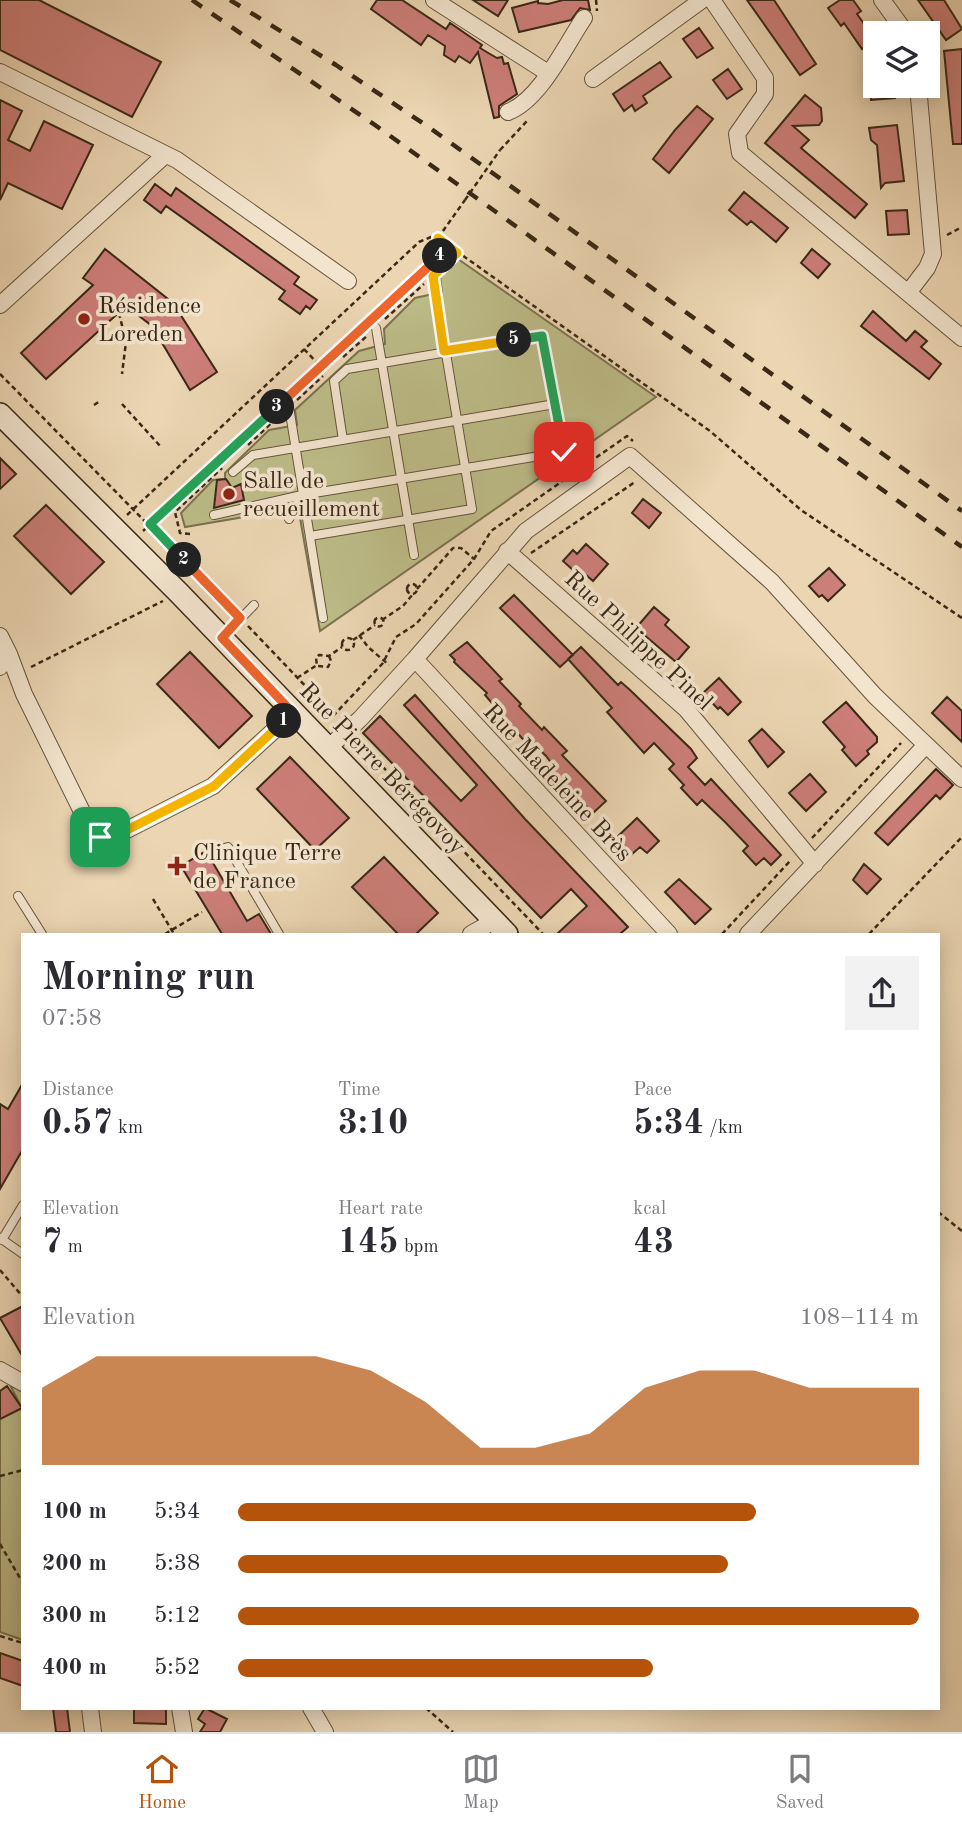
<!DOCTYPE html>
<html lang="en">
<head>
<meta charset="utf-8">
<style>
	:root { --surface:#fff; --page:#f2f2f3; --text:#2b2b33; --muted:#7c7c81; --line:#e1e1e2; --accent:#b45309 }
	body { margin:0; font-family:"Old Standard TT",serif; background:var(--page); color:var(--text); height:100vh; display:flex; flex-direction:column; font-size:26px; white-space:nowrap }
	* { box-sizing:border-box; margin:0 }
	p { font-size:23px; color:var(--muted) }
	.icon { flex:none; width:38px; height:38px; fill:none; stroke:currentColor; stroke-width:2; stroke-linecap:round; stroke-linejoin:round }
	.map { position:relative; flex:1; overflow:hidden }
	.drawer { position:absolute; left:21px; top:933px; width:919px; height:777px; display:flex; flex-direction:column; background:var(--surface); border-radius:0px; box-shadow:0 4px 18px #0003 }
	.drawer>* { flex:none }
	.tools { position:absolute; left:863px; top:21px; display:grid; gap:14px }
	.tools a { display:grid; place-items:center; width:77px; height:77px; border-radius:0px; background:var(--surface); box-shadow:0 4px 18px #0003; font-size:35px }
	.pin { position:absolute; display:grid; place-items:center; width:60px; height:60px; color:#fff; margin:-30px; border-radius:14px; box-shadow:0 4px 10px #0006 }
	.km { position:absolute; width:35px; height:35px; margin:-18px; border-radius:50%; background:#222; color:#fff; font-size:19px; line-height:35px; text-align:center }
	.round { display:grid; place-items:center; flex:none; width:74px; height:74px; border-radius:0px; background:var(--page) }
	.head { display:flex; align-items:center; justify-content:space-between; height:119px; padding:0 21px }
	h1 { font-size:38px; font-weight:600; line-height:52px }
	.figures { display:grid; grid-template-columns:repeat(3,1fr); gap:10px; height:119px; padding:7px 21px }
	.figures div { display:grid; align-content:center }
	.figures b { font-size:35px; font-weight:600 }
	.figures small { font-size:19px; font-weight:400 }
	.figures p { font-size:19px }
	.chart { height:196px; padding:14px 21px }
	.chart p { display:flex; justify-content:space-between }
	.chart svg { width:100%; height:126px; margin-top:7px; fill:var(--accent); opacity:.7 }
	ul { padding:0 21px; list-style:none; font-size:23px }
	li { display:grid; grid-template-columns:112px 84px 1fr; align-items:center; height:52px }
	li i { height:18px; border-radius:9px; background:var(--accent) }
	.dock { display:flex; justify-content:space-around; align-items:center; height:98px; border-top:2px solid var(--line); background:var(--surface); font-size:19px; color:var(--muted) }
	.dock a { display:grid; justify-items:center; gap:4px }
	.dock .active { color:var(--accent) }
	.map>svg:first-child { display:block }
</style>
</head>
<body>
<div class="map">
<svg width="962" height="1732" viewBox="0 0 962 1732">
	<rect width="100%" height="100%" fill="#ebd5b2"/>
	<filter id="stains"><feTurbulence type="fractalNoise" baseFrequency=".00286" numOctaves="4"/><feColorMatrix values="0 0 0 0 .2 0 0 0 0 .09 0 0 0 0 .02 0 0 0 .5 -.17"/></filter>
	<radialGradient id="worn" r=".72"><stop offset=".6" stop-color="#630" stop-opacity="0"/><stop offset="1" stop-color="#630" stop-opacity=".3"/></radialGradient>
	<path fill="#bdbc88" stroke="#7b724f" stroke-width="2" d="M458,259L656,397L320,631L300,518L286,510L185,527L181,513L213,480L225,479V473L269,430L297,425L295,410L359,351L385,344L384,329L415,298L442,292L440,276Z
		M10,1385L23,1392V1640L0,1632V1419L22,1408Z"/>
	<path fill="#cc7e78" stroke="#392916" stroke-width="2" d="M0,0H39L161,62L132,117L0,50Z
		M377,0H402L446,29L450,23L482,45L480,48L490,54L497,58L502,57L504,64L508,63L517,94L499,106V117L494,118L478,52L470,63L459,56L455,62L444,55L445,46L428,35L421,45L371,9Z
		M473,0H508L498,16Z
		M563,0H588L590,10L580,8L571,20L519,32L512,8L538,1V3L548,4Z
		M747,0H774L816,64L800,75Z
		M840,0H853L861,11L857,14L875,39L862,49L844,23L841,26L828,8Z
		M918,0H944L962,29L946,40Z
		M699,28L713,48L697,58L683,39Z
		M962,49V144H953L944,51Z
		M660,62L671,77L643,96L647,103L635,111L632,105L624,111L613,94Z
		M728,69L742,89L727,99L713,80Z
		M870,86H894L895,98L871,100Z
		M805,95L821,108L822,121L819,125L793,126L809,140L801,148L867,204L855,218L765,143Z
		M0,100L22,111L8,140L30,151L44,121L93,145L62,209L8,183L0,200Z
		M697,106L713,119L669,173L653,159L675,130Z
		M897,125L904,181L885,183L881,188L877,145L871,140L869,128Z
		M155,184L171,196L176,188L299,277L294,284L317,300L310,309L306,306L300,314L279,299L285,291L166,206L161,213L144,200Z
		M744,192L788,228L776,242L751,221L747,225L729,210Z
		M907,210L909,234L888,235L886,211Z
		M105,249L173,303L217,372L190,390L152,326L126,306L46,379L21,353L93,285L83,278Z
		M812,249L830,264L818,278L801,263Z
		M873,311L906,341L915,331L927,341L921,347L941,364L929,379L861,326Z
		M0,458L16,474L0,489Z
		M226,479L232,488L241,484L244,500L214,508L217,480Z
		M643,499L661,513L649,528L632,513Z
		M46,505L104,562L71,594L14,536Z
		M586,544L608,564L593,581L577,567L574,571L563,561L573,550L577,554Z
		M829,568L845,585L828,601L822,595L819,597L809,586Z
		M514,595L573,655L560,667L500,608Z
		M654,607L669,620L665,625L689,647L676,662L636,628Z
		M467,642L502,679L499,681L521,704L519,706L542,730L544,727L567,751L562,755L606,801L593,813L584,804L582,806L569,793L548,769L553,765L546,756L530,740L526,743L485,695L487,693L454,662L455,660L450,655Z
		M581,647L618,685L621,682L630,690L691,749L697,758L688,767L705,785L711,779L781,855L771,865L764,858L756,865L743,851L748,846L725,822L702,800L697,805L681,788L684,785L669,769L674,764L654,743L644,753L607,712L612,708L568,659Z
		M190,652L252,716L219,748L157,684Z
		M719,678L741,702L728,715L720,707L718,709L703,693Z
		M415,695L525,819L628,927L620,934H557L587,906L571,889L541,918L363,733L380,716L461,801L477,785L404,705Z
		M947,697L962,711V742L932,713Z
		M846,702L877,737V742L867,751L869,754L856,766L842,750L845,747L823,722Z
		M762,729L784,752L768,767L749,741Z
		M290,757L349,818L315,850L257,789Z
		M936,769L953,785L940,799L936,795L888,845L875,833Z
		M810,774L826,792L806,811L789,793Z
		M637,818L659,841L647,853L640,847L631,855L613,841Z
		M206,851L247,921L259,914L271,934H222L181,866Z
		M384,857L438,913L416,934H398L352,887Z
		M864,864L881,879L867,894L853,880Z
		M679,879L711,909L695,924L665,892Z
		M23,1083V1149L0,1189V1104L8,1109Z
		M23,1306V1357L0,1318Z
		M7,1386L22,1408L0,1419V1391Z
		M0,1653L23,1661V1686L0,1678Z
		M53,1708H67L70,1732H56Z
		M134,1708H166V1724L134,1723Z
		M205,1708L227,1719L220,1732H200L205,1724L198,1719Z"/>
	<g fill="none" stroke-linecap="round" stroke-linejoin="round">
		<defs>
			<path id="lane" d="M376,328L414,555
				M289,407L323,618
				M233,472L253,455L555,404
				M214,515L302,495L564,452L542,336L347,369L334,381L343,440
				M289,519L302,495
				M310,536L472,509L433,276
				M224,636L254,605
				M213,852L228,847L279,934
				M18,896L42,934
				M0,1238L23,1254
				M2,1240L23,1205"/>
			<path id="street" d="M434,0L548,73
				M712,0L765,78V94L737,134L740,153L962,338
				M882,0L906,33
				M0,72L177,160L348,281
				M593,79L702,0
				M508,112C540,100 565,46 584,18
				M908,293L927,268L933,254L918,86
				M0,305L165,155
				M507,551L686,709L815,864
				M0,636L9,654L0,667
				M9,654L24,694L92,832L109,839L213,786L293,713
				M415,659L669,934
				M327,749L360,719L415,659L526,531L630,456L772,582L875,696L962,779
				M471,934L494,921
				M748,934L926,745
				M0,1370L23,1383
				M90,1708L93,1732
				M180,1708L184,1732
				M311,1708L325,1732"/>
			<path id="secondary" d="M0,414L179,593L507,934"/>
		</defs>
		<use href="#lane" stroke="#66543d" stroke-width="10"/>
		<use href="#street" stroke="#66543d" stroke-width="18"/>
		<use href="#secondary" stroke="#392916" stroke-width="24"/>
		<path stroke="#392916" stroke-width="2.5" stroke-dasharray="5 3.5" stroke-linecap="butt" d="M596,0L597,11
			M500,150L527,121
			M947,235L962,227
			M438,238L465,200
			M432,266L441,255L439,241
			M442,268L457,253
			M119,313L126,342L122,374
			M375,318L422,275
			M385,319L424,284
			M304,349L321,367
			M343,357L367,336
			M0,374L233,611
			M290,396L365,327
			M297,400L323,376
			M122,404L161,447
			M94,405L100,401
			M248,445L279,416
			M127,515L419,242L431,237L438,238L710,431L801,510L962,618
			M143,531L277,407
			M190,534L180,533L175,512L222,468
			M531,553L635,482
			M407 589a5 5 0 1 1 10 0a5 5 0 1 1-10 0Z
			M417,589L453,548H461L474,559
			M374.5 622a4.5 4.5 0 1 1 9 0a4.5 4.5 0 1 1-9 0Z
			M382,620L403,606L413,594
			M248,626L335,717
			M359,635L368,647L389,665
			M342 644a6 6 0 1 1 12 0a6 6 0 1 1-12 0Z
			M353,640L375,625
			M329,656L331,661L328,667L317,666L316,658L319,655L329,656L342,647
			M31,667L163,601
			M297,678L317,665
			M333,716L383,663L396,637L416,624L474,559L491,531L627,436L633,441
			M359,742L543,934
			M812,838L901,743
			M153,899L174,934
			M165,934L202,912
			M722,934L791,860
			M869,934L962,837
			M938,1212L962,1231
			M0,1270L23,1297
			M0,1476L23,1470
			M0,1544L23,1583
			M0,1636L23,1643
			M426,1708L453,1732"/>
		<use href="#lane" stroke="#f2e4cd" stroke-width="8"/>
		<use href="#street" stroke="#f2e4cd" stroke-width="16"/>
		<use href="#secondary" stroke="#f2e4cd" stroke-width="21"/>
		<path stroke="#392916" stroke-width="4.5" stroke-dasharray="12 12" stroke-linecap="butt" d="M192,0L375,125L962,547
			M230,0L336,65L430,128L962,511"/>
		<path stroke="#392916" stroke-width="2.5" stroke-dasharray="5 3.5" stroke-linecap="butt" d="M465,200L500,150"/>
	</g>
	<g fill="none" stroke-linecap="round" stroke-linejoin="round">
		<defs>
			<path id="split-1" d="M100,837L109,839L214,786L284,721"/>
			<path id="split-2" d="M184,560L240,618L222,638L293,713L284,721"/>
			<path id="split-3" d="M184,560L150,524L277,407"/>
			<path id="split-4" d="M277,407L440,256"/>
			<path id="split-5" d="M440,256L442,247L438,238L457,253L433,276L444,351L514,340"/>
			<path id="split-6" d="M514,340L542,336L564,452"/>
		</defs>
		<use href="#split-1" stroke="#fff" stroke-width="14"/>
		<use href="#split-2" stroke="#fff" stroke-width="14"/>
		<use href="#split-3" stroke="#fff" stroke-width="14"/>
		<use href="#split-4" stroke="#fff" stroke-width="14"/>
		<use href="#split-5" stroke="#fff" stroke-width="14"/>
		<use href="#split-6" stroke="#fff" stroke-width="14"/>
		<use href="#split-1" stroke="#f5b400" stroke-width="9"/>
		<use href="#split-2" stroke="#f0652b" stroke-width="9"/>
		<use href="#split-3" stroke="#22a559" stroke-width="9"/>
		<use href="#split-4" stroke="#f0652b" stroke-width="9"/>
		<use href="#split-5" stroke="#f5b400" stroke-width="9"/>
		<use href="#split-6" stroke="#22a559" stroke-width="9"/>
	</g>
	<g fill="#8f2418" stroke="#f2e4cd" stroke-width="2.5">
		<circle cx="84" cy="319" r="7"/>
		<circle cx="229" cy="494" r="7"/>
		<path d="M173.5 855.5h7v7h7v7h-7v7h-7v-7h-7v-7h7z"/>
	</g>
	<g text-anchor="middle" stroke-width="7" stroke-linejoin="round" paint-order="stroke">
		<g font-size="24" fill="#392916" stroke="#f2e4cd" text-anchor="start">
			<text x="98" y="313">Résidence<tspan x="98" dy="28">Loreden</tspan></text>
			<text x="243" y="488">Salle de<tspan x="243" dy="28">recueillement</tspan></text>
			<text x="193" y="860">Clinique Terre<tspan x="193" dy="28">de France</tspan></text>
		</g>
		<g font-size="24" fill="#392916" stroke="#f2e4cd">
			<text transform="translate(639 640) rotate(43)" y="8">Rue Philippe Pinel</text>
			<text transform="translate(383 768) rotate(46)" y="8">Rue Pierre Bérégovoy</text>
			<text transform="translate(558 782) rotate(47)" y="8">Rue Madeleine Brès</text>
		</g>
	</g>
	<rect width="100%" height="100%" filter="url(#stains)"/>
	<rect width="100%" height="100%" fill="url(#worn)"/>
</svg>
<div class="tools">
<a><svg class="icon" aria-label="layers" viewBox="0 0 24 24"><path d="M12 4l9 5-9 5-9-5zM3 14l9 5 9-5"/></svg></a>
</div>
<div class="pin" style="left:100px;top:837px;background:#1e9e55"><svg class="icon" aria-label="arrive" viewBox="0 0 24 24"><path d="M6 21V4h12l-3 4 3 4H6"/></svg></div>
<div class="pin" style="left:564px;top:452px;background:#d93025"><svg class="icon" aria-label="check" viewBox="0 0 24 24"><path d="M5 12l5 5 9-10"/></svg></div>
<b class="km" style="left:284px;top:721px">1</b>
<b class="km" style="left:184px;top:560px">2</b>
<b class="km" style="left:277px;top:407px">3</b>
<b class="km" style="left:440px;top:256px">4</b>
<b class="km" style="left:514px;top:340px">5</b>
<section class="drawer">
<div class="head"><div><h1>Morning run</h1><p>07:58</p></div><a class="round"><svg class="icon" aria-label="share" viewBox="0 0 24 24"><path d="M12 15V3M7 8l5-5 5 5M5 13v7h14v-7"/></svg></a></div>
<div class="figures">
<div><p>Distance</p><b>0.57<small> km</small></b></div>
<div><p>Time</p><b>3:10</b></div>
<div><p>Pace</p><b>5:34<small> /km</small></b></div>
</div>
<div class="figures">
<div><p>Elevation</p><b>7<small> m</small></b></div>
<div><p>Heart rate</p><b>145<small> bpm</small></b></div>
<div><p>kcal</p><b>43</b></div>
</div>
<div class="chart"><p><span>Elevation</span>108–114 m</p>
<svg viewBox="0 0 160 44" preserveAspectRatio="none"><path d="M0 44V17L10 6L20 6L30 6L40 6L50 6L60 11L70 22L80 38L90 38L100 33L110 17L120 11L130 11L140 17L150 17L160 17V44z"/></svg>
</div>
<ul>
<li><b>100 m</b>5:34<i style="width:76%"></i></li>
<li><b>200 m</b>5:38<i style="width:72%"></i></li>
<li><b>300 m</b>5:12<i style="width:100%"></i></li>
<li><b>400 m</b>5:52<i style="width:61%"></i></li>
</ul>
</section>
</div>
<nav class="dock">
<a class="active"><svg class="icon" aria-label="home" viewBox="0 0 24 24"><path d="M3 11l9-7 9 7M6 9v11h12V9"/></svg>Home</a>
<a><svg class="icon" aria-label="map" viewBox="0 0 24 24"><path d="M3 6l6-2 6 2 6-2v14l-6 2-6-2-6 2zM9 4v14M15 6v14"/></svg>Map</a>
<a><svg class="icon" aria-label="saved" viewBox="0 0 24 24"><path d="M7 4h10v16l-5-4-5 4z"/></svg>Saved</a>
</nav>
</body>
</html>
